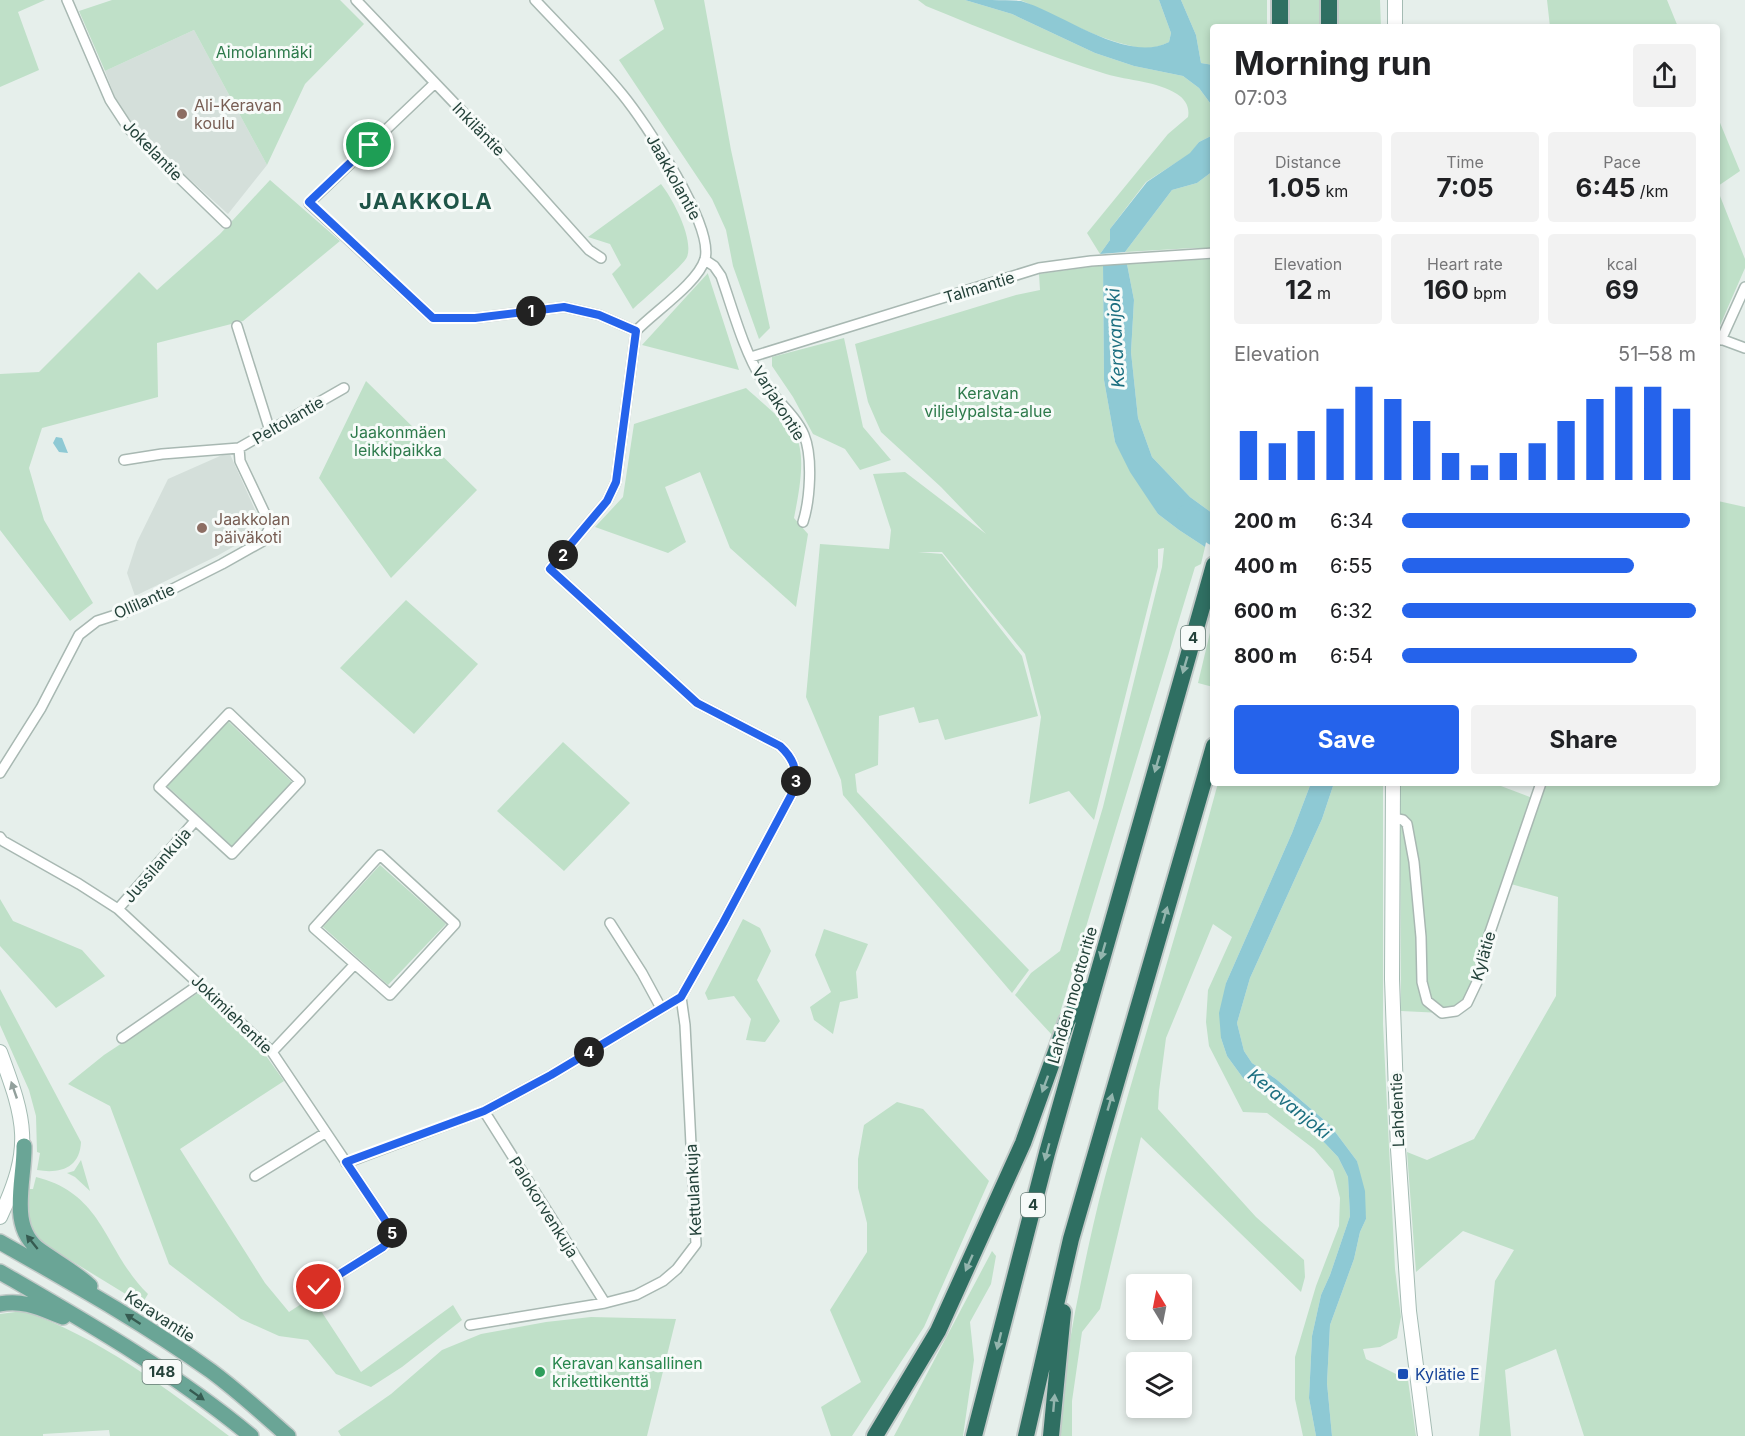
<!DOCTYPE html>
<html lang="en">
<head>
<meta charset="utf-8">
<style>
	:root { --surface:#fff; --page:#f2f2f2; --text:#202124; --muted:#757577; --accent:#2563eb }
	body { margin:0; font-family:Inter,sans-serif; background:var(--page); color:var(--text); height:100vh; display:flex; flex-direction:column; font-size:22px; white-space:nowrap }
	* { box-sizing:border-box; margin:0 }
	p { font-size:20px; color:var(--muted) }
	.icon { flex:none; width:33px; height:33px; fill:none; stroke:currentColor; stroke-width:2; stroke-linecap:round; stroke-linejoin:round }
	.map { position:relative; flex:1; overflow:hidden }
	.details { position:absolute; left:1210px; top:24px; width:510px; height:762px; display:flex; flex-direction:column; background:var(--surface); border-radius:6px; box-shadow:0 3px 9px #0003 }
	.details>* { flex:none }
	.needle { width:39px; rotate:350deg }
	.controls { position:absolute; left:1126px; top:1274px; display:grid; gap:12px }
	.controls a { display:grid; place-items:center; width:66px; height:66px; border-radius:6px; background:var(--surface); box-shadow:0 3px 9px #0003; font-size:30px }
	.pin { position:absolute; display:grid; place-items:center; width:51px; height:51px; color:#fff; margin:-26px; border:3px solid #fff; border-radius:50%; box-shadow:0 2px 6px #0007 }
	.km { position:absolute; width:30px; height:30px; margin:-15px; border-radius:50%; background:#222; color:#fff; font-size:16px; line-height:30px; text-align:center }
	.round { display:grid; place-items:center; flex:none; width:63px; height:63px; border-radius:6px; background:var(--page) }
	.overview { display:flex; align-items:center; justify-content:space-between; height:102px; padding:0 24px }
	h1 { font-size:33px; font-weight:700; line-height:45px }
	.figures { display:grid; grid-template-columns:repeat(3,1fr); gap:9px; height:102px; padding:6px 24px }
	.figures div { display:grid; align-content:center; border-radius:6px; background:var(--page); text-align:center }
	.figures b { font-size:26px; font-weight:700 }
	.figures small { font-size:16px; font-weight:400 }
	.figures p { font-size:16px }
	.chart { height:168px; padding:12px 24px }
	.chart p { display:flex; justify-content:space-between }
	.chart svg { width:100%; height:108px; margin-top:6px; stroke:var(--accent); stroke-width:6 }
	.action { display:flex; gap:12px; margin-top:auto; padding:12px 24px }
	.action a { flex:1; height:69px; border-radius:6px; background:var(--accent); color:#fff; font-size:24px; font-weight:700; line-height:69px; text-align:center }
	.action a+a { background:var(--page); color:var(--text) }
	ul { padding:0 24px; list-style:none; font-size:20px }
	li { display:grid; grid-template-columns:96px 72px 1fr; align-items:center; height:45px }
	li i { height:15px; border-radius:8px; background:var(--accent) }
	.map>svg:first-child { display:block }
</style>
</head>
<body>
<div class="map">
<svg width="1745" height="1436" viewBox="0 0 1745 1436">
	<rect width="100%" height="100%" fill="#e6efeb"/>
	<path fill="#d4dfda" d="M194,30L267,165L228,214L133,128L116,100L105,71Z
		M229,452L261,523L259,532L217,556L135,596L127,573L137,542L168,479Z"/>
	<path fill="#bfe0c8" d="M0,0H45L18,12L39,70L0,87Z
		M112,0H340L364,24L305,84L267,165L194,30L105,71L79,11Z
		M654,0H704L731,150L770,328L759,339L733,266L726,230L712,199L619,60L664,29Z
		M918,0H965L1012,14L1095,53L1134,66L1183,76L1199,88L1213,107V135L1199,142L1191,153L1146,182L1110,229V240L1100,254L1087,233L1168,134L1188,117C1190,107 1185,99 1177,94C1157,81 1129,81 1106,74C1045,55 985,30 926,6Z
		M1020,0H1159L1171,33L1169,42C1161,46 1151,49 1142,48C1101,42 1057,16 1020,0Z
		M1181,0H1267V27H1214L1213,65L1201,63L1196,35Z
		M1286,0H1321V27H1287Z
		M1339,0H1380L1381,27H1339Z
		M1547,0H1667L1678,27H1550Z
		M1718,118L1740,171L1718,186Z
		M1213,171V249L1193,248L1125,252L1172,190L1197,183Z
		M270,180L340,241L243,321L157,343L158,397L42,428L29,468L44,520L93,603L70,621L0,530V374L39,372L139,272L157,290L220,234Z
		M661,184C673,199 694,239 687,257C684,265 641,301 633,309L612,274L621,265L610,244L588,237Z
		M1718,191L1745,259V268L1718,330Z
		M1213,259L1214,504L1212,513L1190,497L1152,457L1138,418L1131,352L1134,300L1127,264Z
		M1103,265L1104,380L1115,442L1158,514L1179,530L1205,547L1201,564L1195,567L1053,1036L1015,995L1031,973L1060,951L1103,807L1162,567L1164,548L1158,549V567L1094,820L1069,791L1029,804L1041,717L1025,654L942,552H918L942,554L1022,656L1038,716L945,740L938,719L919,723L914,707L879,716L878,765L855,774L857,792L1029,970L1012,993L843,795L841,780L806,697L820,544L889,549L891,530L873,474L905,472L986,534L941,487L881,432L868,402L855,344L1016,295L1040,290L1039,274Z
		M708,273V274L739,370L642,345Z
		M844,338L863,427L891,460L860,470L845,449L813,434L793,397L772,366V357Z
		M366,381L477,490L391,578L319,478Z
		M746,388C760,401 783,419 794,434C808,452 798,497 794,518L808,534L796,607L730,548L700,472L665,487L686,542L668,553L595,527L623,497L634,424Z
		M1718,501L1745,507V1436H1584L1556,1349L1505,1370L1511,1436H1479L1495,1281L1514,1250L1463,1231L1416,1272L1407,1152L1427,1160L1474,1139L1556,996L1558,897L1511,884L1546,783H1718Z
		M406,600L478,664L414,734L340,668Z
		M1213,620L1214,687H1213L1198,683Z
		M228,721L292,782L232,846L166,785Z
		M563,742L630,803L564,871L497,811Z
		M1218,783H1311L1292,833L1226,983L1221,1038L1227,1056L1243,1078L1302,1121L1321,1139L1338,1157L1348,1177L1350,1216L1330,1275L1321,1295L1312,1336L1309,1398L1316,1436H1303L1295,1399V1357L1316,1286L1339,1226L1340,1198L1333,1171L1314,1149L1267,1113L1243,1112L1209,1046L1206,1022L1208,990L1232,937L1213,924L1166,1038L1159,1091L1158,1109L1256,1217L1304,1260L1305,1277L1301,1292L1141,1137L1100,1309L1082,1332L1072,1401V1436H1055C1067,1349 1083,1262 1105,1177C1141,1045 1183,915 1218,783Z
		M1334,783H1383V1024L1395,1269L1401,1317L1397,1338L1380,1347L1363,1349L1366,1359L1408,1380L1416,1436H1332L1327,1383L1330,1325L1354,1259L1360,1232L1366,1219L1357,1161L1330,1125L1276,1079L1252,1063L1244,1051L1237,1023L1250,978L1322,819Z
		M1400,783H1493L1535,799L1467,1003L1442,1013L1401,1011Z
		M380,865L446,924L388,985L323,927Z
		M0,899L13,921L82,950L105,976L56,1008L0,946Z
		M743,919L760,928L771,951L757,980L780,1021L765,1042L746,1040L751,1019L734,996L708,1000L705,993Z
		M824,929L868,944L856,972L858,998L840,1002L833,1034L814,1020L810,1007L831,992L815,955Z
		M0,989L81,1142C80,1168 60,1174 37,1170L40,1153L37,1152L36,1116L29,1090L0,1025Z
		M198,993L259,1046L284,1081L180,1149L265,1283L289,1312L312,1297L361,1372L453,1305L462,1320L402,1367L371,1387L336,1374L308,1340L279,1336L241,1319L169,1264L110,1106L68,1084L104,1055Z
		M897,1102L923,1109L989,1181L924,1327L852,1436H831L821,1407L861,1382L830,1310L867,1252V1223L858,1188V1159L864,1125Z
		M81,1160L90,1191L75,1177L67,1173L74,1171Z
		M36,1177C105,1194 104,1251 148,1294L142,1304L39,1241L28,1220L29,1189H33Z
		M992,1251L996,1256L991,1284L970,1322L974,1360L963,1436H894Z
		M23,1311C97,1336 168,1389 229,1436H110L109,1430L43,1434V1436H0V1314Z
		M591,1317L676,1319L647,1436H341L338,1431L391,1394L442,1350L481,1334L546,1322Z"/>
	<path fill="#8ec9d4" d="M965,0C981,0 1007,0 1021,1C1063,13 1126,64 1169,42L1171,33L1159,0H1181L1196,35L1201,63L1213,65V107L1199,88L1183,76L1134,66L1095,53L1012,14Z
		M1213,135V171L1197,183L1172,190L1125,252L1100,254L1110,240V229L1147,182L1190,153L1199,142Z
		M1127,264L1134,300L1131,352L1138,418L1152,457L1190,497L1212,513L1205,547L1179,530L1158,514L1130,472L1115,442L1104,380L1103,265Z
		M56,437L62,438L68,453L59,452L53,443Z
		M1311,783H1334L1322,819L1250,978L1237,1023L1244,1051L1252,1063L1276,1079L1330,1125L1357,1161L1365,1191L1366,1219L1360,1232L1354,1259L1330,1325L1327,1383L1332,1436H1316L1309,1398L1312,1336L1321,1295L1330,1275L1350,1216L1348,1177L1338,1157L1321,1139L1302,1121L1243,1078L1227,1056L1221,1038L1219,1013L1226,983L1292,833Z"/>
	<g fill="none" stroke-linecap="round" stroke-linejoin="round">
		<path stroke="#8ec9d4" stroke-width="21" d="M1187,515L1214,535"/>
		<defs>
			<path id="minor" d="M67,0L110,100L129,129L226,223
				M356,0L501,152L589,250L601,258
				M435,83L309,203L433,318H475L564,307L599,315L636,331
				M705,260L714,266L721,276C733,310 743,349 762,380C774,399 795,414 804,435C813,457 810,500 803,522
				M237,326L270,431
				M1718,338L1745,348
				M1721,340L1745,287
				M751,357L1039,268L1091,261L1214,253
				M124,460L162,454L239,448L344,388
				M229,713L300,781L232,854L159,787Z
				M0,773L41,708L79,635L97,621L131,610L222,564L263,541L269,529L267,518L240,461L239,448
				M1393,818L1403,820L1407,824L1414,862L1421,937L1422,982L1427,1001L1442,1013L1456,1011L1467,1003L1477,982L1489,935L1541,783
				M0,837L3,841L79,884L118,909L272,1052L391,1229L393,1237L383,1247L319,1287
				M380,855L455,924L390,995L314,928Z
				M118,909L195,821
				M610,923L642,973L661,1008
				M122,1038L200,984
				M272,1052L354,965
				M484,1111L605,1303
				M346,1163L484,1111L551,1075L681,997L723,923L795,788C798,770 793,758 780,746L697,703L550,569L607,501L616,482L636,331C654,312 698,283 705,259C714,225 645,122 622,94C595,61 564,31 535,0
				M255,1176L325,1133
				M470,1325L605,1303L636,1295L663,1281L677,1269L696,1244L685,1025L681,997"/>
			<path id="secondary" d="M1395,27V0
				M1393,783L1392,979L1398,1149L1409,1311L1425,1436
				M0,1052C26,1122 33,1147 0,1217"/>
			<path id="primary" d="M24,1146C25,1180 7,1228 41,1251C58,1263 75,1272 90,1286
				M0,1242C72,1283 144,1323 211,1371C238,1391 263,1414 288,1436
				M0,1272C86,1322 174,1372 251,1436
				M0,1304C23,1299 42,1309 63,1317"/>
			<path id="motorway" d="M1280,27V0
				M1329,27V0
				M875,1436L938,1331L1023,1143L1067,1021L1086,991
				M974,1436L1047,1153L1214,565
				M1026,1436L1071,1239L1214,746
				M1051,1436L1063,1312"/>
		</defs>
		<use href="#minor" stroke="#a8b8b2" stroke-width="12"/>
		<use href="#secondary" stroke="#a4bbb3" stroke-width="16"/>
		<use href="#primary" stroke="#c2cac8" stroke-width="18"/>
		<use href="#motorway" stroke="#c2cac8" stroke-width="20"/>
		<use href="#minor" stroke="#fff" stroke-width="9"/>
		<use href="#secondary" stroke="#fff" stroke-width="14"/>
		<use href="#primary" stroke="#6aa596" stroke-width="15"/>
		<use href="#motorway" stroke="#2f6f62" stroke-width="16"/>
	</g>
	<defs><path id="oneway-solid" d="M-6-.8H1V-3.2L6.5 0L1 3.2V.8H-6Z" transform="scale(1.5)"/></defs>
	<g fill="#93b5ae">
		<use href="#oneway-solid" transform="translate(1185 665) rotate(106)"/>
		<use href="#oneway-solid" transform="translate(1157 764) rotate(106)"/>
		<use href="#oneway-solid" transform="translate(1165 915) rotate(-74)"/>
		<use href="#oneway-solid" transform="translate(1103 951) rotate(106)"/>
		<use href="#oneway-solid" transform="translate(1045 1084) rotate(110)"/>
		<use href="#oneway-solid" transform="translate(1110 1102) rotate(-74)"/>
		<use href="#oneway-solid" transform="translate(1047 1152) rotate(105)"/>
		<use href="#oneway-solid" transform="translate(969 1263) rotate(114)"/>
		<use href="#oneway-solid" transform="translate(999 1341) rotate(104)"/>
		<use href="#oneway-solid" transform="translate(1054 1403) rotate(-85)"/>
	</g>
	<use fill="#92a09c" href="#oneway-solid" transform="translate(14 1090) rotate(-109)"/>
	<g fill="#365b51">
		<use href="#oneway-solid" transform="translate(32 1242) rotate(-129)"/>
		<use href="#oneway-solid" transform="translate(133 1319) rotate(-147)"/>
		<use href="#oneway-solid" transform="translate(197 1395) rotate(35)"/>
	</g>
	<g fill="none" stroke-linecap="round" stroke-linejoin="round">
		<defs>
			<path id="route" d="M319,1287L383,1247L393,1237L391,1229L346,1162L484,1111L551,1075L681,997L723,923L795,788C798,770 793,758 780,746L697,703L550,569L607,501L616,482L636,331L599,315L564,307L475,318H433L309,202L369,145"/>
		</defs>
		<use href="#route" stroke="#fff" stroke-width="12"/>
		<use href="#route" stroke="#2563eb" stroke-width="8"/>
	</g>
	<g fill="#8d6e63" stroke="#f7fbf9" stroke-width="2">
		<circle cx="182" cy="114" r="6"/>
		<circle cx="202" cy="528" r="6"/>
	</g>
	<circle fill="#2e9e5b" stroke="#f7fbf9" stroke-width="2" cx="540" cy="1372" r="6"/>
	<rect fill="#1a4fb4" stroke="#f7fbf9" stroke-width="2" x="1397" y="1368" width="12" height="12" rx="3"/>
	<g text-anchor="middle" stroke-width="6" stroke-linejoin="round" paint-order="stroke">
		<g fill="#f7fbf9" stroke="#637a73" stroke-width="1.5">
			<rect x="1181" y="626" width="24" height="24" rx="4.5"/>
			<rect x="1021" y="1193" width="24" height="24" rx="4.5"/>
			<rect x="142.5" y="1360" width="39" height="24" rx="4.5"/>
		</g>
		<g font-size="15" font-weight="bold" fill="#24423a">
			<text x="1193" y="643">4</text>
			<text x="1033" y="1210">4</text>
			<text x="162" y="1377">148</text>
		</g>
		<g font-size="16" fill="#2d7a4b" stroke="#f7fbf9">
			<text x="264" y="58">Aimolanmäki</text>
			<text x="988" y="399">Keravan<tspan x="988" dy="18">viljelypalsta-alue</tspan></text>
			<text x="398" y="438">Jaakonmäen<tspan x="398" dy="18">leikkipaikka</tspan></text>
		</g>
		<g font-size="16" fill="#785e54" stroke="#f7fbf9" text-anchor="start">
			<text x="194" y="111">Ali-Keravan<tspan x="194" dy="18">koulu</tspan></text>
			<text x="214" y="525">Jaakkolan<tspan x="214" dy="18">päiväkoti</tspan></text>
		</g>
		<g font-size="16" fill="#24423a" stroke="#f7fbf9">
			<text transform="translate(479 129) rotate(46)" y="6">Inkiläntie</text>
			<text transform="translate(153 150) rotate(46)" y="6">Jokelantie</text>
			<text transform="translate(674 177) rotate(61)" y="6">Jaakkolantie</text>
			<text transform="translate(979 287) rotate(-17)" y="6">Talmantie</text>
			<text transform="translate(779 403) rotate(58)" y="6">Varjakontie</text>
			<text transform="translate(288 420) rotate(-30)" y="6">Peltolantie</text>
			<text transform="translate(144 601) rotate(-24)" y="6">Ollilantie</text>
			<text transform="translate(157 865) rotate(-49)" y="6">Jussilankuja</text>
			<text transform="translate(1483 956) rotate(-74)" y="6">Kylätie</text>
			<text transform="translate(1072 995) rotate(-74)" y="6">Lahden moottoritie</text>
			<text transform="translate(232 1014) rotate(44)" y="6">Jokimiehentie</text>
			<text transform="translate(1397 1110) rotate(-92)" y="6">Lahdentie</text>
			<text transform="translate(693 1190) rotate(-93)" y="6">Kettulankuja</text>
			<text transform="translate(544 1207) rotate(58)" y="6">Palokorvenkuja</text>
			<text transform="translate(160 1316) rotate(33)" y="6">Keravantie</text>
		</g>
		<g font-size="16" fill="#27864d" stroke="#f7fbf9" text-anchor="start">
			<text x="552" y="1369">Keravan kansallinen<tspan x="552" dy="18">krikettikenttä</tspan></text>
		</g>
		<g font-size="16" fill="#164399" stroke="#f7fbf9" text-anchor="start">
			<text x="1415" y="1380">Kylätie E</text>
		</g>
		<g font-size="18" font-style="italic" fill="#1c6f80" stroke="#f7fbf9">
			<text transform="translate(1116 338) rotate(-93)" y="6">Keravanjoki</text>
			<text transform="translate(1289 1104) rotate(39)" y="6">Keravanjoki</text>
		</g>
		<g font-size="22" font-weight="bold" letter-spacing="1.5" fill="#1f5548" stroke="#f7fbf9">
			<text x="426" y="209">JAAKKOLA</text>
		</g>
	</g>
</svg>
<div class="controls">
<a><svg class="needle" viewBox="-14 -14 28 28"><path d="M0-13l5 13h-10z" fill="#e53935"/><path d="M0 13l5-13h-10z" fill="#757577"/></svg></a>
<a><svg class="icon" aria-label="layers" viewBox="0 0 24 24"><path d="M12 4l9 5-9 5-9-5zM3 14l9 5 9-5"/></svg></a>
</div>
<div class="pin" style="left:369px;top:145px;background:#1e9e55"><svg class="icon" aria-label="arrive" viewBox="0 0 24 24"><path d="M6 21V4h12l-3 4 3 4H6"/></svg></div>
<div class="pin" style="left:319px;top:1287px;background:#d93025"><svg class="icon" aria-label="check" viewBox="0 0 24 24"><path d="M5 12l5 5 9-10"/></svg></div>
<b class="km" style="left:531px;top:311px">1</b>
<b class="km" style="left:563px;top:555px">2</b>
<b class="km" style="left:796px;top:781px">3</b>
<b class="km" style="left:589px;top:1052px">4</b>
<b class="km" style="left:392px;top:1233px">5</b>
<section class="details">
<div class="overview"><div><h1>Morning run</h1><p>07:03</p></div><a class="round"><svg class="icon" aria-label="share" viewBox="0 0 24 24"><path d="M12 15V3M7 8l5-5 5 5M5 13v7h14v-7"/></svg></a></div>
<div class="figures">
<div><p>Distance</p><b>1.05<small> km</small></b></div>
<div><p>Time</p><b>7:05</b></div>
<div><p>Pace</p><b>6:45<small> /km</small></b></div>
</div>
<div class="figures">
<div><p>Elevation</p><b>12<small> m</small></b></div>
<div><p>Heart rate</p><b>160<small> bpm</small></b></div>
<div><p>kcal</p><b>69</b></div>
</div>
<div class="chart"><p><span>Elevation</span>51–58 m</p>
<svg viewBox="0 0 160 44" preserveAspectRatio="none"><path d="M5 44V24M15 44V29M25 44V24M35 44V15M45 44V6M55 44V11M65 44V20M75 44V33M85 44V38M95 44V33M105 44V29M115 44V20M125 44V11M135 44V6M145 44V6M155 44V15"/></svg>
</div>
<ul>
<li><b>200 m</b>6:34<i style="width:98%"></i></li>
<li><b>400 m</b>6:55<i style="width:79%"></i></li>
<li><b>600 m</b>6:32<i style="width:100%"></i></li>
<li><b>800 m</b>6:54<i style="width:80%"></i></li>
</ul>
<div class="action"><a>Save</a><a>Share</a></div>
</section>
</div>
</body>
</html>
